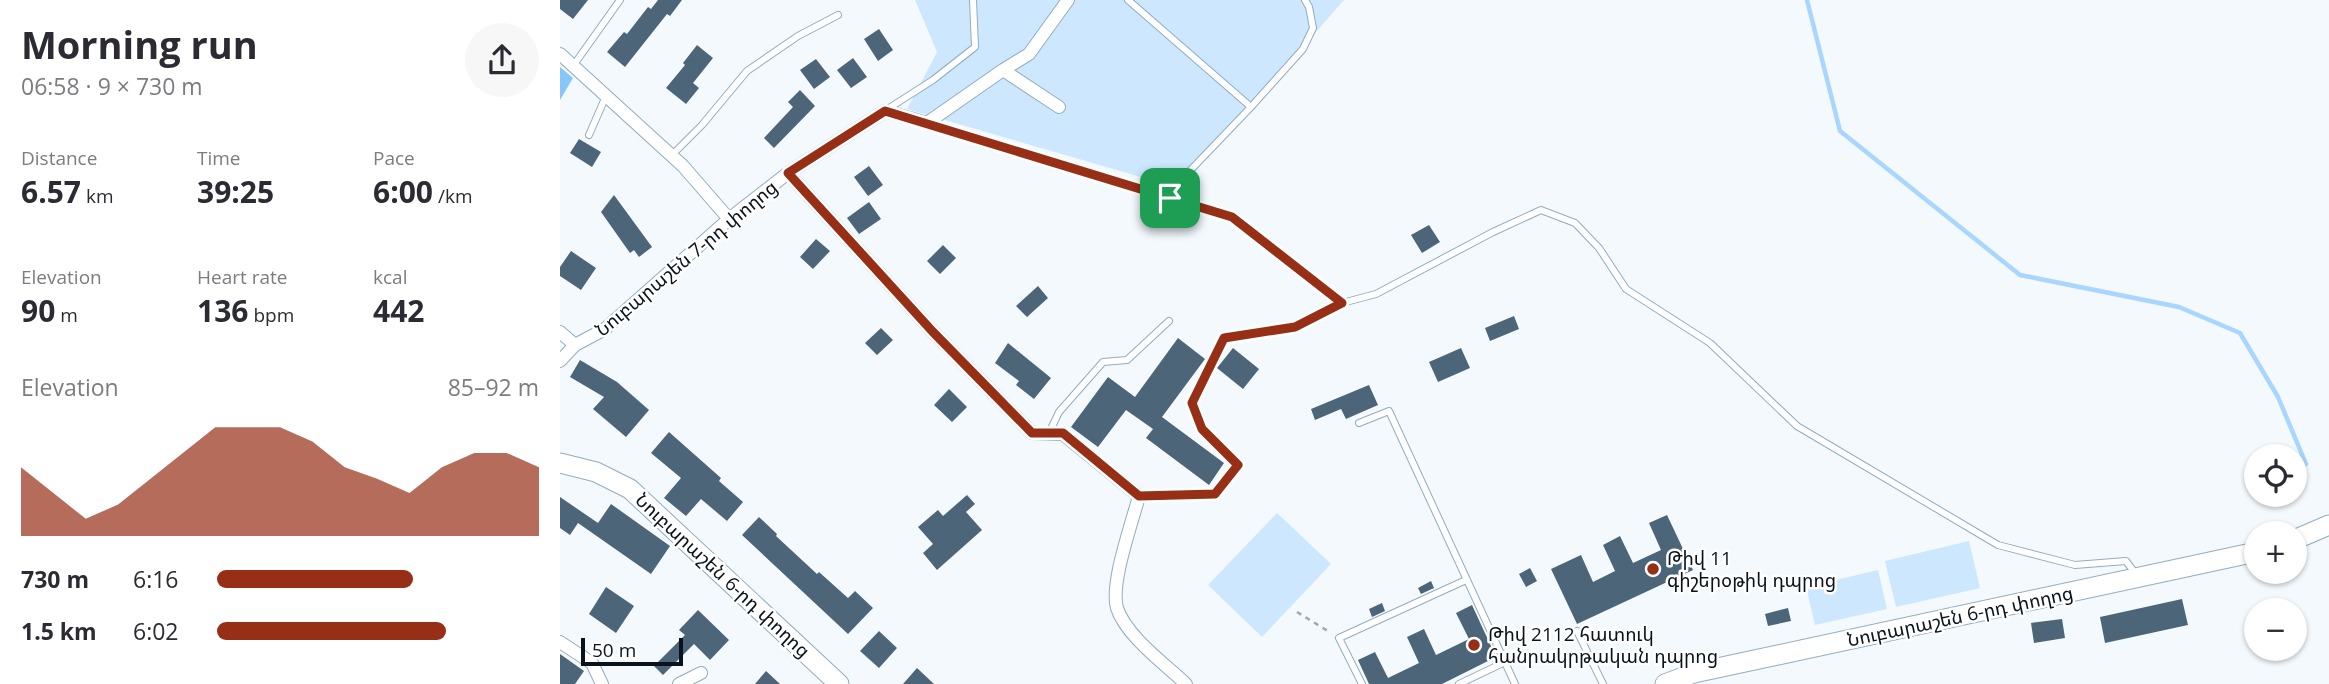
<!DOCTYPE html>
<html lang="en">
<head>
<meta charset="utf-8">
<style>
	:root { --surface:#fff; --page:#f7f7f7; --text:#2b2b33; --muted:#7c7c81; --accent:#972f16 }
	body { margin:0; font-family:"Open Sans","Noto Sans Armenian",sans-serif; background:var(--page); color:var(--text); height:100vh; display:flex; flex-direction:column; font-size:26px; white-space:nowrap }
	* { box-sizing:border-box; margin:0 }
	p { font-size:23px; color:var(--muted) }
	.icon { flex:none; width:38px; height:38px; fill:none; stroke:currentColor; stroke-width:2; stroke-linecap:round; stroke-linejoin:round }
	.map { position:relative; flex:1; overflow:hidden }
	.drawer { display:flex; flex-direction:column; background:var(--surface); width:560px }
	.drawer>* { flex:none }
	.tools { position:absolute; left:1684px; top:444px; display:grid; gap:14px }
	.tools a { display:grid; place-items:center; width:63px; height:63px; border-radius:50%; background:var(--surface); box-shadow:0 2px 5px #0004; font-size:35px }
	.scale { position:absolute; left:21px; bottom:18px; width:102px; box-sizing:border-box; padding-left:7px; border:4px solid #0a131b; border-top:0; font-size:19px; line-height:24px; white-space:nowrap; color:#0a131b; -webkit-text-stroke:5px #fff; paint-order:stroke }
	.pin { position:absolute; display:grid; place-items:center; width:60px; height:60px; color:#fff; margin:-30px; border-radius:14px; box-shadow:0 4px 10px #0006 }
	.round { display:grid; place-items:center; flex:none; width:74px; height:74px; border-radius:37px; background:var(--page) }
	.summary { display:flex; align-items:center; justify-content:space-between; height:119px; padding:0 21px }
	h1 { font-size:38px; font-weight:700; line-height:52px }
	.figures { display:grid; grid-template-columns:repeat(3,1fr); gap:10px; height:119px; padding:7px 21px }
	.figures div { display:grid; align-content:center }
	.figures b { font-size:30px; font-weight:700 }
	.figures small { font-size:19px; font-weight:400 }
	.figures p { font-size:19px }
	.chart { height:196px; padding:14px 21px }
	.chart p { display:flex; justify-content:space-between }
	.chart svg { width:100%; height:126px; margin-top:7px; fill:var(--accent); opacity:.7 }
	ul { padding:0 21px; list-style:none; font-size:23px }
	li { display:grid; grid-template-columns:112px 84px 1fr; align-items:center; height:52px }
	li i { height:18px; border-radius:9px; background:var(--accent) }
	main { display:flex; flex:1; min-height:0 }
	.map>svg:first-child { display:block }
</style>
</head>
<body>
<main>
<section class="drawer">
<div class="summary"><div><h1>Morning run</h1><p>06:58 · 9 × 730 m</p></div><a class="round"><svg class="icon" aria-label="share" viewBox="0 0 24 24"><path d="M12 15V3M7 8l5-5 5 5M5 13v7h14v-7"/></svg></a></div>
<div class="figures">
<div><p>Distance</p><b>6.57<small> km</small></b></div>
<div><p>Time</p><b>39:25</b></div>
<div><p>Pace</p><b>6:00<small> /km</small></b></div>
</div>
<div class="figures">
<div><p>Elevation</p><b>90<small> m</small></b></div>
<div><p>Heart rate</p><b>136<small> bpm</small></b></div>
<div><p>kcal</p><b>442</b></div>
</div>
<div class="chart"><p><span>Elevation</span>85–92 m</p>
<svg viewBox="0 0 160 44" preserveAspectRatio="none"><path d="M0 44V20L10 29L20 38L30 33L40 24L50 15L60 6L70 6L80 6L90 11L100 20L110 24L120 29L130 20L140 15L150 15L160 20V44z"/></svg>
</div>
<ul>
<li><b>730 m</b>6:16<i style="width:61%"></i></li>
<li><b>1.5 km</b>6:02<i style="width:71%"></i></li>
</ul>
</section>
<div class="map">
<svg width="1769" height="684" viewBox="0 0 1769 684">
	<rect width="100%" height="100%" fill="#f3f9fd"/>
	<path fill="#cde7fe" d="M355,0H784L619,188L347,109L377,52Z
		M717,513L771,564L702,637L648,585Z
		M1409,541L1420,588L1336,607L1325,561Z
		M1318,570L1327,609L1255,625L1246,587Z"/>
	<path fill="#87c6f9" d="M0,67L13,78L0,100Z"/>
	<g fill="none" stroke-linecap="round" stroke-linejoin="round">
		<path stroke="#a8d6fe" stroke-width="4.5" d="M1247,0L1280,131L1460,275L1619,307L1680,333L1718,397L1746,464"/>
	</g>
	<path fill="#4d6579" d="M0,0H28L13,19L0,9Z
		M98,0H122L110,16L107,14L65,67L47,52L64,32L67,34L88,7L91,9Z
		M319,29L333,50L318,61L304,39Z
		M137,45L153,58L133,83L139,88L126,104L106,88L125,65L123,63Z
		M293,58L307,77L291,88L277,70Z
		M256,59L270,77L254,89L240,70Z
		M240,90L255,106L214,148L204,138L233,107L228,102Z
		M19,139L41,152L32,167L10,153Z
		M309,166L323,185L308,196L294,177Z
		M54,195L92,247L79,257L74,250L70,253L41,212Z
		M309,202L321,219L299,234L287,218Z
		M869,225L880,242L862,253L851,235Z
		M256,239L270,251L253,269L240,257Z
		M383,245L396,258L380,274L367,261Z
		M11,251L36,268L21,290L0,276V267Z
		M478,286L488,298L467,317L456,306Z
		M954,316L959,329L930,341L925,328Z
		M321,328L333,340L317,355L305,343Z
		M618,338L645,359L602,417L664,463L649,485L586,438L593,429L566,410L538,447L511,427L548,377L575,397Z
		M448,343L491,378L474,399L456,385L459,381L435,363Z
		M673,348L699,369L683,389L657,368Z
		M901,348L910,368L878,382L869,362Z
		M20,360L57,382L89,410L66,437L33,409L44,397L10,377Z
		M809,385L818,405L786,419L781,409L755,420L751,409Z
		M389,389L407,407L392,422L374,405Z
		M109,432L161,478L159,481L183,502L167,521L141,499L126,516L104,498L121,478L91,453Z
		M407,495L415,504L406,512L422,530L377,570L363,553L373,544L358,527L378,510L383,516Z
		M0,497L38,523L51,504L110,546L91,574L18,523L10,535L0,528Z
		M1107,515L1133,570L1017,624L991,569L1021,555L1033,582L1055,571L1043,545L1060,536L1073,563L1101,550L1089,523Z
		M199,517L217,534L216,536L257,574L259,572L288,598L295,591L313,608L288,634L182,535Z
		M970,568L977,581L966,587L959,574Z
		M871,581L874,588L861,594L858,588Z
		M46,587L74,606L56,633L29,614Z
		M1622,599L1628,625L1545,643L1540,617Z
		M822,603L825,611L812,617L809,609Z
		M912,605L936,657L882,684H809L798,660L815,652L828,678L859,663L847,637L864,629L876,655L909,639L896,613Z
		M1228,608L1231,621L1208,626L1205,614Z
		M138,610L169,640L150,660L134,644L103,675L94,666L125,635L119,630Z
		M1502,619L1505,638L1474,643L1471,623Z
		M319,631L337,648L319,668L300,651Z
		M0,654L24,671L15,684H0Z
		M357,668L374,684H343Z
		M206,671L220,684H195Z"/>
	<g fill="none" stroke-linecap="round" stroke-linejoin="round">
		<defs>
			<path id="lane" d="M568,0L691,107
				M13,66L60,0
				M326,110L373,80L415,47L413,0
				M369,124L672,217L782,303
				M29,135L46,96
				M112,155L142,125L187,71L238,36L278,15
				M610,198L623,178L691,107L743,49L753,28L749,7L745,0
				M799,423L829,411L955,684
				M489,433L499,412L543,362L567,360L609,321
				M579,496L655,494L678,465L642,429L632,403L664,339L735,327L782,303L816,294L933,232L981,210L1015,223L1039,248L1066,289L1150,343L1237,426L1438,545L1515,565L1566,561L1575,573
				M1017,631L1043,684
				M802,684L779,638L906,580
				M899,684L945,662"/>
			<path id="street" d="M0,54L123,166L169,219
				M443,70L499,107
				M228,173L373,332L472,433L503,434L579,496C572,523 550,583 557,608C566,636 605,664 626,684
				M0,332L15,345
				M0,361L15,345L45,329L169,219L228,173L325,111L367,123L443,70L469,54L508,0
				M0,642L32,663L42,684
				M119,684L141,673"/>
			<path id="secondary" d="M0,463L36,472L70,489L279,684
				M1734,540L1769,525
				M1105,684L1134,673L1696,552"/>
		</defs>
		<use href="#lane" stroke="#92acc2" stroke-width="8"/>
		<use href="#street" stroke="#92acc2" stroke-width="14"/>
		<use href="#secondary" stroke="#92acc2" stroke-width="21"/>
		<path stroke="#a1a8ad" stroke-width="2.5" stroke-dasharray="5 5" stroke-linecap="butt" d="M737,612L771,633"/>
		<use href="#lane" stroke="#fff" stroke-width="6"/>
		<use href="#street" stroke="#fff" stroke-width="12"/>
		<use href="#secondary" stroke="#fff" stroke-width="19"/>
	</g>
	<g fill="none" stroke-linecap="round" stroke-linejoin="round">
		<defs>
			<path id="route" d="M325,111L672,217L782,303L735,327L664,338L632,403L642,429L678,465L655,494L579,496L503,433H472L373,332L228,173Z"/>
		</defs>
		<use href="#route" stroke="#fff" stroke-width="14"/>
		<use href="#route" stroke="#972f16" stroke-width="9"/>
	</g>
	<g fill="#972f16" stroke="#fff" stroke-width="2.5">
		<circle cx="1093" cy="569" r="7"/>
		<circle cx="914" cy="645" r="7"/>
	</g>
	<g text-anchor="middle" stroke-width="5" stroke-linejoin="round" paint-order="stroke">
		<g font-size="19" fill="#0a131b" stroke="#fff">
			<text transform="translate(126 258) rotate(-40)" y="7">Նուբարաշեն 7-րդ փողոց</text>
			<text transform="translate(163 575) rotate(43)" y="7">Նուբարաշեն 6-րդ փողոց</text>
			<text transform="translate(1400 616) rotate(-12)" y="7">Նուբարաշեն 6-րդ փողոց</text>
		</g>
		<g font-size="19" fill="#0a131b" stroke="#fff" text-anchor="start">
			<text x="1107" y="565">Թիվ 11<tspan x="1107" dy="22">գիշերօթիկ դպրոց</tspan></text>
			<text x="928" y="641">Թիվ 2112 հատուկ<tspan x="928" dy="22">հանրակրթական դպրոց</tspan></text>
		</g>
	</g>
</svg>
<div class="tools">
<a><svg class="icon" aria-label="locate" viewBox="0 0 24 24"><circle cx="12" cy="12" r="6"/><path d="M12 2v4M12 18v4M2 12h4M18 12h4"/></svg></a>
<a>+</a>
<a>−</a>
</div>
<div class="scale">50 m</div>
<div class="pin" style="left:610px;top:198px;background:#1e9e55"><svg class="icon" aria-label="arrive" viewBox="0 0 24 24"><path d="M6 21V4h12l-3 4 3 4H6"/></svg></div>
</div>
</main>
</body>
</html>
